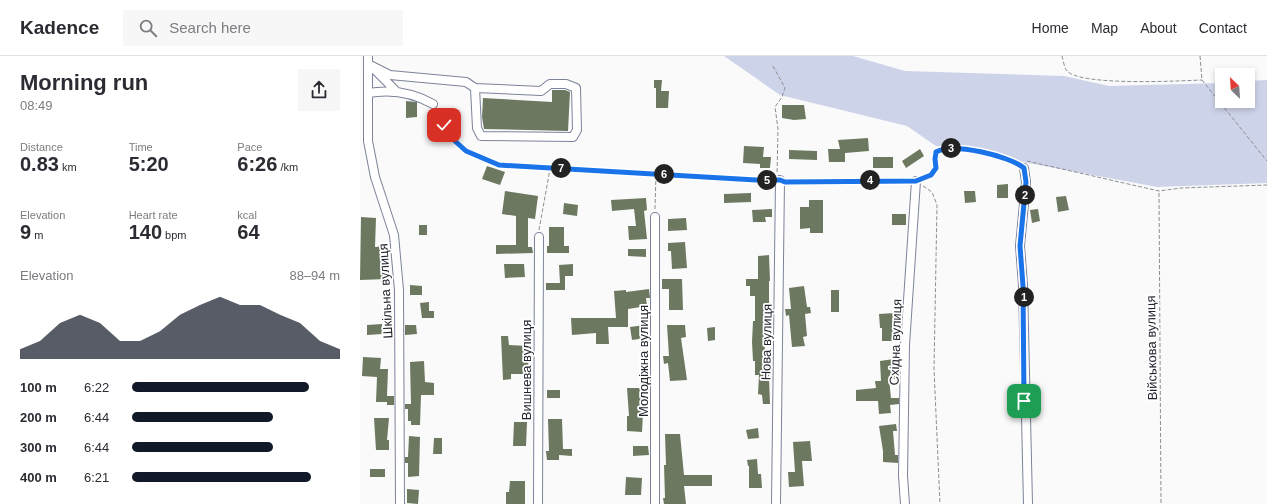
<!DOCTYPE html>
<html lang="en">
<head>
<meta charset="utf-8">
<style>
	:root { --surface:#fff; --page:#f7f7f7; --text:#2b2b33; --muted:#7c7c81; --line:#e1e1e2; --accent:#111827 }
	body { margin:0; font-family:Helvetica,sans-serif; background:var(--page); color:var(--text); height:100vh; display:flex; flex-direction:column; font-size:15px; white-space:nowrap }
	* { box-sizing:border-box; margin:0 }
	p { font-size:13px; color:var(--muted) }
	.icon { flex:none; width:22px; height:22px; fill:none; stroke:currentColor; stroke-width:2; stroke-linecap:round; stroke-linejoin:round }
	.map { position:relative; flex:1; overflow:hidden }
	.sheet { display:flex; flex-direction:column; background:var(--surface); width:360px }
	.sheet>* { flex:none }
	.needle { width:26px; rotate:335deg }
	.tools { position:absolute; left:855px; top:12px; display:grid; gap:8px }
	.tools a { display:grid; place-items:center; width:40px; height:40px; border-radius:0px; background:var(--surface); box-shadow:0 2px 6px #0003; font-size:20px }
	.pin { position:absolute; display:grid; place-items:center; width:34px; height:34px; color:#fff; margin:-17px; border-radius:8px; box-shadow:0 2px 6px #0006 }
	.km { position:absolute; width:20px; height:20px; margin:-10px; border-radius:50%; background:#222; color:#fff; font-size:11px; line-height:20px; text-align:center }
	.round { display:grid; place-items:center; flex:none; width:42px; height:42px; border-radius:0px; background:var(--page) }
	.overview { display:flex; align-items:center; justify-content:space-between; height:68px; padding:0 20px }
	h1 { font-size:22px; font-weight:700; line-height:30px }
	.stats { display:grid; grid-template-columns:repeat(3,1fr); gap:6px; height:68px; padding:4px 20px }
	.stats div { display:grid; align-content:center }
	.stats b { font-size:20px; font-weight:700 }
	.stats small { font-size:11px; font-weight:400 }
	.stats p { font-size:11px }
	.chart { height:112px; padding:8px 20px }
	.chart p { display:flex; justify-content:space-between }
	.chart svg { width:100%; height:72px; margin-top:4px; fill:var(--accent); opacity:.7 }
	ul { padding:0 20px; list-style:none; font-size:13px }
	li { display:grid; grid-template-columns:64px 48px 1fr; align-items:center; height:30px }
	li i { height:10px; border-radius:5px; background:var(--accent) }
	header { display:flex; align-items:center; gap:24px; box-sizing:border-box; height:56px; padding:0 20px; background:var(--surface); border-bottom:1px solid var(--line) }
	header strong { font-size:19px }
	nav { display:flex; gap:22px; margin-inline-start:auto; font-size:14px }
	.search { width:280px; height:36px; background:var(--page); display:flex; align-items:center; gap:10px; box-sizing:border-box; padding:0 14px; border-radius:0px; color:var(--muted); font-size:15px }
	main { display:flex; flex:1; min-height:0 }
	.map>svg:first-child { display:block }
</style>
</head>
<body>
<header>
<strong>Kadence</strong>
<div class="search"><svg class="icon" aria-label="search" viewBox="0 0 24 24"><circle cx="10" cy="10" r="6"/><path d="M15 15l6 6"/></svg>Search here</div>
<nav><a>Home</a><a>Map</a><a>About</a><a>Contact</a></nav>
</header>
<main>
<section class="sheet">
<div class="overview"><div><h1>Morning run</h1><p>08:49</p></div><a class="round"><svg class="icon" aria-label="share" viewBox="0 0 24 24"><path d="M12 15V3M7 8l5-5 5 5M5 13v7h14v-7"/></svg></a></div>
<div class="stats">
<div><p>Distance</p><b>0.83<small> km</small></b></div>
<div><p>Time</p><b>5:20</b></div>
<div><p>Pace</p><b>6:26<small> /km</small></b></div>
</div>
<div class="stats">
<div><p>Elevation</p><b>9<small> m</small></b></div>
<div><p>Heart rate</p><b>140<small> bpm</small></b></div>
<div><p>kcal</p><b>64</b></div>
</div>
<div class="chart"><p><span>Elevation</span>88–94 m</p>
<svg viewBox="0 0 160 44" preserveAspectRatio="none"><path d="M0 44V38L10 33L20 22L30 17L40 22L50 33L60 33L70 27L80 17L90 11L100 6L110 11L120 11L130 17L140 22L150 33L160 38V44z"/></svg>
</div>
<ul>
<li><b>100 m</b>6:22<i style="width:85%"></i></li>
<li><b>200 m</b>6:44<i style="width:68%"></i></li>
<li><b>300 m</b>6:44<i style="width:68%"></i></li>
<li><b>400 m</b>6:21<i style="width:86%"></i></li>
</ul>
</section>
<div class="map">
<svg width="907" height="448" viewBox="0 0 907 448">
	<rect width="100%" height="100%" fill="#fafafa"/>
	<path fill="#cdd3e9" d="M364,0H493L545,15L704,20L749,30L862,27V45H888V25L907,24V127L797,131L576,90L547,70L420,39Z"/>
	<path fill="#6d7860" d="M294,24H302L301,35H309L308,52H296V32H294Z
		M192,34H205L210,36L208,75L124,73L122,61L123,42L192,46Z
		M46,45L57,46V61L46,62Z
		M422,49H444L446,63L434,64L422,62Z
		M508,82L509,95L485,97V106H469L468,93H480L478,84Z
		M384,90L404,91L403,101H411L410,112H400V108L383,107Z
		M560,93L564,100L546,112L542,105Z
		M429,94L457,95V104L429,103Z
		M513,101H533V112H513Z
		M127,110L145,116L140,129L122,123Z
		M648,128V142H637V129Z
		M145,135L178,140L175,163L168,162V191H172L173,197L136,198V189H156V160L142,158Z
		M604,135H615L616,146L605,147Z
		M391,137V146L364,147V138Z
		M706,140L709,154L698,156L696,141Z
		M286,142L287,154L284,155L287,183L269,184L268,170H276L274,153L252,155L251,144Z
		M449,144H463V177H450V172L440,173V151H449Z
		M204,147L218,149L217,160L203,158Z
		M412,153V161H405L406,166H393L392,154Z
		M678,153L680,165L672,167L670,154Z
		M532,158H546V169H532Z
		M1,161L16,162L15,191L25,190L27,223L0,224Z
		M326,162L327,174L308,175V163Z
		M59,169H67V179H59Z
		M189,171H204V190H209V197H187V190H189Z
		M325,186L327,212L312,213L311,195H308V187Z
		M268,193H286V201L268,200Z
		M409,199L410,225H409V277H404L405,296L408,295L410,348H403L402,339L398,338L399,319H395V305H393L392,286L393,265H395V240H390V230H386V223H398V200Z
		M144,208H164L165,221L145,222Z
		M213,208V220H205V234H186V227H200L199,209Z
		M302,223H322L323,254H309V233H302Z
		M50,229L62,230V239H50Z
		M444,230L447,251H450L451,257L445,258L447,280L443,281L445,290L432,291L429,259L426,260L425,253H431L429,232Z
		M289,233L290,242H286L287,250L268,253V271H248L249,288H236V277L212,279L211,262H256L254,235L266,234V236Z
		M471,234H479V256H471Z
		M69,246V255H74V262H62L60,247Z
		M535,257L536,272H533V285H522V272H520L519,258Z
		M22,268V278L7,279V269Z
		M45,269H56L57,278L45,279Z
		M285,269L286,282L272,284L270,271Z
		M307,269H325L326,281L321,282L327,324L310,325L308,307L304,308L303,300H309Z
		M355,271V284L348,285L347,272Z
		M141,280H148L149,289L169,290L168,313H164V318H151V323L143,324Z
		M3,301L21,302L20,313H28L27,340H34V349H27V346H16L17,321L2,320Z
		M534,303L536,323H529L531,342H539V348L530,349L531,357L519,358L518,345H496V334L516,332L515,325H521L520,305Z
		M64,305L65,326L74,327V339H61L60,369H51V365H48V353H45V348H51L50,306Z
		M267,332H281L282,350H286V357H283L282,376L267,375V360H269Z
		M187,334H200V342H187Z
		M14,362H29L27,384H29V394H16Z
		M188,363H202L203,393H212V400L199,399V404H187L186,395H189Z
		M154,366H167L166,390H153Z
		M536,368L537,375H533L535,399H538V407L523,406V395L519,370Z
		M398,372L399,382L388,383L386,374Z
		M305,378H320L324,419H352V430H324L326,448H304L303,442H305L304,409H306Z
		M49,380L60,381L59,420L48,421V407H45V401H48Z
		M74,382H82V398H73Z
		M450,385L452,405H442L444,430L429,431L428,416H435L433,386Z
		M273,390H288L289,399L273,400Z
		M397,403L398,418H401L402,432H389V410H388L387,404Z
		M10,413H25V421H10Z
		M266,421L282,422L281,439H265Z
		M150,425H165V448H146V436H149Z
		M47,433L59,434L58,448L47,447Z"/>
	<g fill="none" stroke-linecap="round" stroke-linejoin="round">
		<defs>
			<path id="minor" d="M8,0V85L15,121L34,179L39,234L40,448
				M8,8L30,19L106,26L115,32L117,72L121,80L213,81L217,74L216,32L206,28H190L181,35L115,32
				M15,14L35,34
				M8,37C31,33 52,36 73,48
				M664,112L666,126L660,190L663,229L668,448
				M178,448L179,181
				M295,448V161
				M416,448L420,124
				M545,448L543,420L545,289L556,125"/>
		</defs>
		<use href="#minor" stroke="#7c839b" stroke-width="10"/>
		<path stroke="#8d8e93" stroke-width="1" stroke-dasharray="4 2" stroke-linecap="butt" d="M702,0C703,4 704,11 707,15C720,30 818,25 842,24
			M840,0L842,24L907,105
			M413,10L425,32L422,41L415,51L418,73L417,118
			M77,55L95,85L105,94
			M104,95L139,109L412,124
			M667,105L799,135L821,132L907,129
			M562,122L571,119L576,112L575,103L576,96C593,85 640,100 658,107
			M427,126L548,125
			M563,130L572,136L577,149L574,313L580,448
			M799,137L801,448
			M295,153L296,118
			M179,174L190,113"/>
		<use href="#minor" stroke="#fff" stroke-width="8"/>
	</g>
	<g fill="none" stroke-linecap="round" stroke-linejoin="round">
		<defs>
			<path id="route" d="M84,69L95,85L106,95L139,109L396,124H420L425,126L556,125L571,119L576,112L575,103L576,96C593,86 649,100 664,112L666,126L660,190L663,230L664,345"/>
		</defs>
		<use href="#route" stroke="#fff" stroke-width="8"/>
		<use href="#route" stroke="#1a73e8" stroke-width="5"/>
	</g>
	<g text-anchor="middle" stroke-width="3.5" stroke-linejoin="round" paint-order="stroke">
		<g font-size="13" fill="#21232d" stroke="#fff">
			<text transform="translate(25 235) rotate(-93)" y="5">Шкільна вулиця</text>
			<text transform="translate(406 286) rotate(-89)" y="5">Нова вулиця</text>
			<text transform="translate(535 286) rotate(-88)" y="5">Східна вулиця</text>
			<text transform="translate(791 292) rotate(-91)" y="5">Військова вулиця</text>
			<text transform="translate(283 305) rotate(-90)" y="5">Молодіжна вулиця</text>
			<text transform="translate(166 314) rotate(-90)" y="5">Вишнева вулиця</text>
		</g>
	</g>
</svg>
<div class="tools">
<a><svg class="needle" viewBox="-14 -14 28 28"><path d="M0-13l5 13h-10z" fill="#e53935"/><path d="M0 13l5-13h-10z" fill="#7c7c81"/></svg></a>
</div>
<div class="pin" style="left:664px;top:345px;background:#1e9e55"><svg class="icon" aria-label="arrive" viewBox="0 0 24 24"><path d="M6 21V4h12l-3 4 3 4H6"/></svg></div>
<div class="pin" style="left:84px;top:69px;background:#d93025"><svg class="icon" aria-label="check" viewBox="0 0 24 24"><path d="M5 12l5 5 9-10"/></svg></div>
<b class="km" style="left:664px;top:241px">1</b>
<b class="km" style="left:665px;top:139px">2</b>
<b class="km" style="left:591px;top:92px">3</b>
<b class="km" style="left:510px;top:124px">4</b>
<b class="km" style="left:407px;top:124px">5</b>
<b class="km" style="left:304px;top:118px">6</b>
<b class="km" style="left:201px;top:112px">7</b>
</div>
</main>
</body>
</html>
